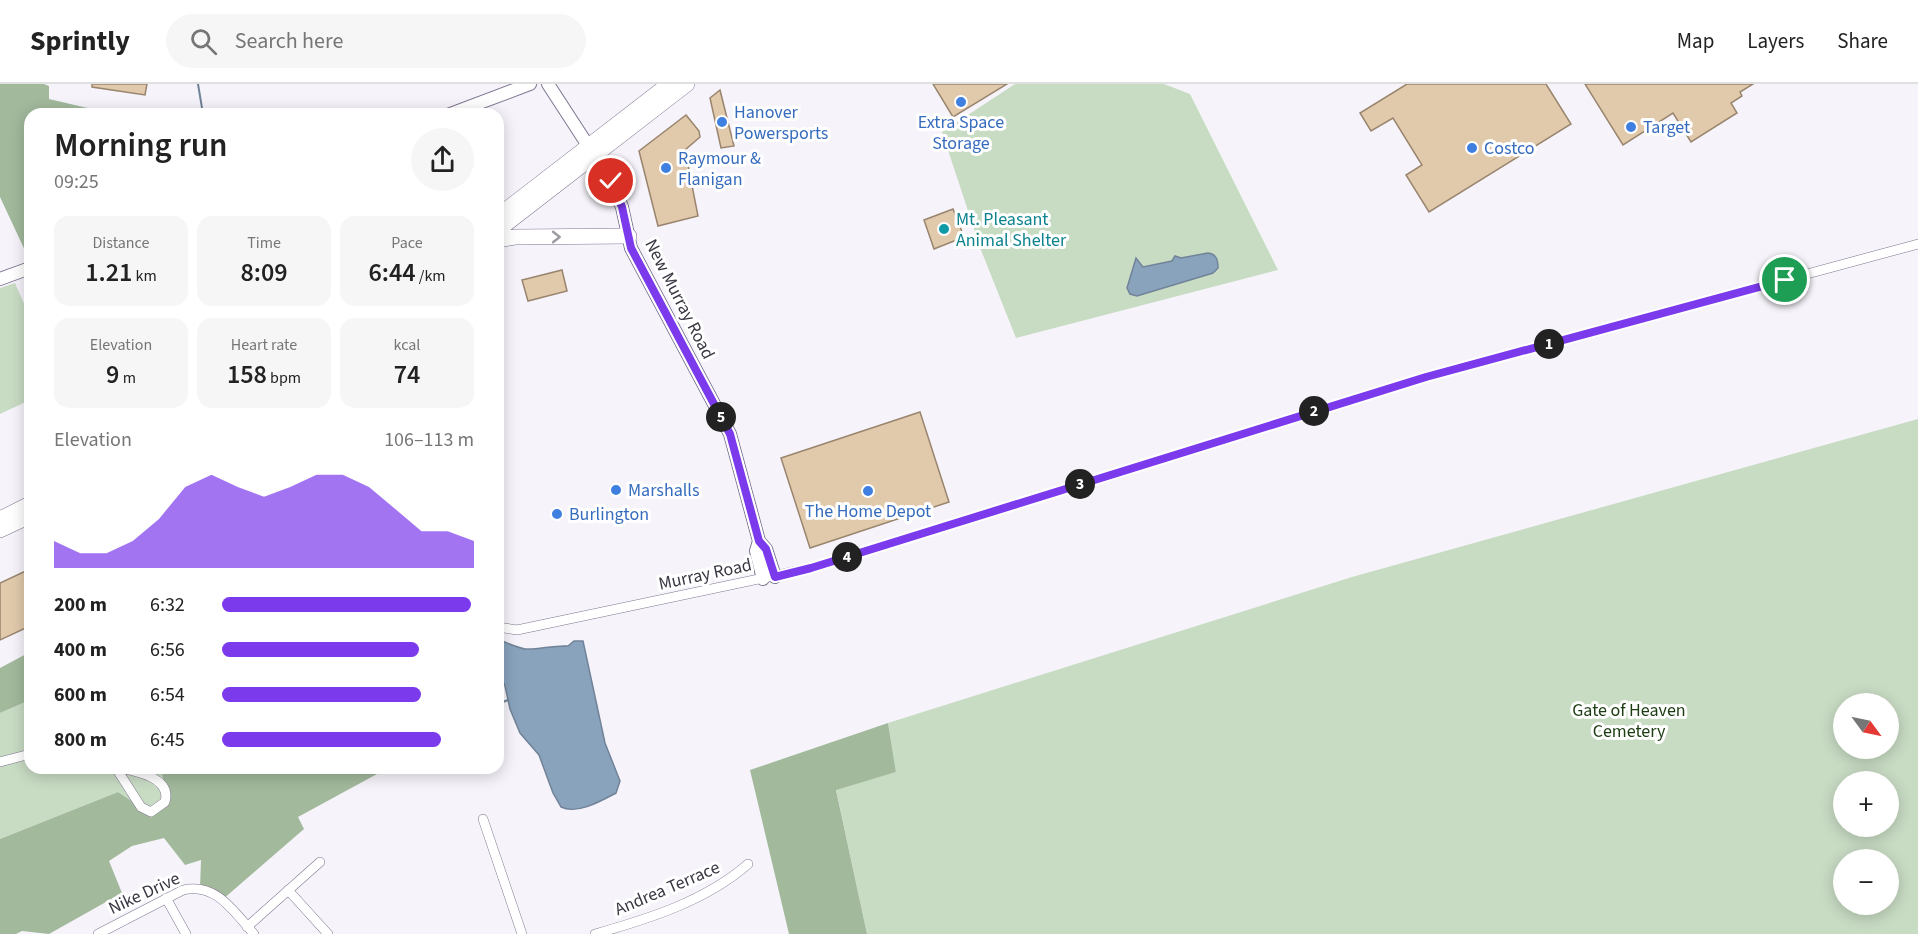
<!DOCTYPE html>
<html lang="en">
<head>
<meta charset="utf-8">
<style>
	:root { --surface:#fff; --page:#f6f6f6; --text:#222; --muted:#767676; --line:#e0e0e0; --accent:#7c3aed }
	body { margin:0; font-family:"Source Sans 3",sans-serif; background:var(--page); color:var(--text); height:100vh; display:flex; flex-direction:column; font-size:22px; white-space:nowrap }
	* { box-sizing:border-box; margin:0 }
	p { font-size:20px; color:var(--muted) }
	.icon { flex:none; width:33px; height:33px; fill:none; stroke:currentColor; stroke-width:2; stroke-linecap:round; stroke-linejoin:round }
	.map { position:relative; flex:1; overflow:hidden }
	.panel { position:absolute; left:24px; top:24px; width:480px; height:666px; display:flex; flex-direction:column; background:var(--surface); border-radius:18px; box-shadow:0 3px 15px #0003 }
	.panel>* { flex:none }
	.needle { width:39px; rotate:123deg }
	.buttons { position:absolute; left:1833px; top:609px; display:grid; gap:12px }
	.buttons a { display:grid; place-items:center; width:66px; height:66px; border-radius:50%; background:var(--surface); box-shadow:0 3px 15px #0003; font-size:30px }
	.pin { position:absolute; display:grid; place-items:center; width:51px; height:51px; color:#fff; margin:-26px; border:3px solid #fff; border-radius:50%; box-shadow:0 2px 6px #0007 }
	.km { position:absolute; width:30px; height:30px; margin:-15px; border-radius:50%; background:#222; color:#fff; font-size:16px; line-height:30px; text-align:center }
	.round { display:grid; place-items:center; flex:none; width:63px; height:63px; border-radius:32px; background:var(--page) }
	.headline { display:flex; align-items:center; justify-content:space-between; height:102px; padding:0 30px }
	h1 { font-size:33px; font-weight:600; line-height:45px }
	.figures { display:grid; grid-template-columns:repeat(3,1fr); gap:9px; height:102px; padding:6px 30px }
	.figures div { display:grid; align-content:center; border-radius:15px; background:var(--page); text-align:center }
	.figures b { font-size:26px; font-weight:600 }
	.figures small { font-size:16px; font-weight:400 }
	.figures p { font-size:16px }
	.chart { height:168px; padding:12px 30px }
	.chart p { display:flex; justify-content:space-between }
	.chart svg { width:100%; height:108px; margin-top:6px; fill:var(--accent); opacity:.7 }
	ul { padding:0 30px; list-style:none; font-size:20px }
	li { display:grid; grid-template-columns:96px 72px 1fr; align-items:center; height:45px }
	li i { height:15px; border-radius:8px; background:var(--accent) }
	header { display:flex; align-items:center; gap:36px; box-sizing:border-box; height:84px; padding:0 30px; background:var(--surface); border-bottom:2px solid var(--line) }
	header strong { font-size:28px }
	nav { display:flex; gap:33px; margin-inline-start:auto; font-size:21px }
	.search { width:420px; height:54px; background:var(--page); display:flex; align-items:center; gap:15px; box-sizing:border-box; padding:0 21px; border-radius:33px; color:var(--muted); font-size:22px }
	.map>svg:first-child { display:block }
</style>
</head>
<body>
<header>
<strong>Sprintly</strong>
<div class="search"><svg class="icon" aria-label="search" viewBox="0 0 24 24"><circle cx="10" cy="10" r="6"/><path d="M15 15l6 6"/></svg>Search here</div>
<nav><a>Map</a><a>Layers</a><a>Share</a></nav>
</header>
<div class="map">
<svg width="1918" height="850" viewBox="0 0 1918 850">
	<rect width="100%" height="100%" fill="#f6f4fa"/>
	<path fill="#c8dbc3" fill-rule="evenodd" d="M1015,0H1164L1190,10L1278,186L1016,254L981,166L942,48Z
		M15,199L30,233V316L0,330V204Z
		M1918,335V850H867L836,705L896,688L888,639L1352,493ZM1844,620H1888V664H1844ZM1844,698H1888V742H1844ZM1844,776H1888V820H1844Z
		M30,616V684H161L168,721L150,729L118,708L0,755V629Z"/>
	<path fill="#a2b99c" d="M0,0H44L49,2V15L92,25V30H30V172L28,173L0,113Z
		M30,568V616L0,629V584Z
		M888,639L896,688L836,706L867,850H789L750,686Z
		M161,684H388L298,733L304,745L222,816L200,804L201,776L185,781L164,754L132,762L109,777L122,809L49,850L22,847L16,850H0V755L118,708L150,729L168,721Z"/>
	<path fill="#89a3bd" stroke="#718398" stroke-width="1.5" d="M1208,169C1217,170 1218,177 1218,184L1213,189L1137,212L1130,210L1127,204L1136,174L1143,183L1172,177L1175,172L1181,174Z
		M498,555C507,559 515,563 525,565C538,566 553,561 568,562L574,557H583L605,659L620,697L616,709C601,717 577,731 561,723L553,709L539,671L520,649L510,625L505,602L498,587Z"/>
	<g fill="none" stroke-linecap="round" stroke-linejoin="round">
		<path stroke="#718398" stroke-width="2" d="M198,0L203,30
			M498,620L508,616"/>
	</g>
	<path fill="#e1c9ac" stroke="#99856e" stroke-width="1.5" d="M92,0H147L145,11L92,3Z
		M933,0H1007L953,33Z
		M1407,0H1546L1571,40L1429,128L1406,91L1422,81L1393,34L1371,47L1360,29Z
		M1585,0H1753L1740,8L1742,12L1731,19L1737,29L1691,58L1673,29L1623,61Z
		M720,6L734,62L721,64L710,14Z
		M686,31L699,47L700,53L685,66L698,132L658,142L639,67Z
		M953,125L964,153L934,165L924,136Z
		M562,186L567,207L528,217L522,196Z
		M920,328L949,418L810,464L781,374Z
		M30,485V542L0,556V499Z"/>
	<g fill="none" stroke-linecap="round" stroke-linejoin="round">
		<defs>
			<path id="minor" d="M498,543L517,546L811,484L1426,293L1918,160
				M0,678L30,670
				M116,684L141,723L151,728L165,718C172,694 137,687 119,684
				M483,735L522,850
				M288,806L328,850
				M166,814L186,850
				M247,843L320,778
				M98,850L183,806C216,798 234,828 254,850
				M595,850C648,835 706,817 748,780"/>
			<path id="tertiary" d="M548,0L611,97L622,123L631,164L730,350L759,457L766,465L775,493
				M450,30L530,0
				M0,195L30,184
				M759,457L756,467L763,495"/>
			<path id="primary" d="M498,132L669,0
				M498,146L687,0
				M498,156L515,153L629,152
				M0,435L30,420
				M0,446L30,432"/>
		</defs>
		<use href="#minor" stroke="#7e7591" stroke-width="10"/>
		<use href="#tertiary" stroke="#7e7591" stroke-width="14"/>
		<use href="#primary" stroke="#7e7591" stroke-width="16"/>
		<use href="#minor" stroke="#fff" stroke-width="9"/>
		<use href="#tertiary" stroke="#fff" stroke-width="12"/>
		<use href="#primary" stroke="#fff" stroke-width="15"/>
	</g>
	<defs><path id="oneway-chevron" d="M-2-3.5L2.5 0L-2 3.5" fill="none" stroke-width="1.6" stroke-linecap="round" stroke-linejoin="round" transform="scale(1.5)"/></defs>
	<use stroke="#9c9ba1" href="#oneway-chevron" transform="translate(556 153)"/>
	<g fill="none" stroke-linecap="round" stroke-linejoin="round">
		<defs>
			<path id="route" d="M611,97L622,123L631,164L730,350L759,457L766,465L775,493L811,484L1426,293L1785,196"/>
		</defs>
		<use href="#route" stroke="#fff" stroke-width="12"/>
		<use href="#route" stroke="#7c3aed" stroke-width="8"/>
	</g>
	<g fill="#3f7fe0" stroke="#fff" stroke-width="2">
		<circle cx="961" cy="18" r="6"/>
		<circle cx="722" cy="38" r="6"/>
		<circle cx="1631" cy="43" r="6"/>
		<circle cx="1472" cy="64" r="6"/>
		<circle cx="666" cy="84" r="6"/>
		<circle cx="616" cy="406" r="6"/>
		<circle cx="868" cy="407" r="6"/>
		<circle cx="557" cy="430" r="6"/>
	</g>
	<circle fill="#0f9aa8" stroke="#fff" stroke-width="2" cx="944" cy="145" r="6"/>
	<g text-anchor="middle" stroke-width="6" stroke-linejoin="round" paint-order="stroke">
		<g font-size="18" fill="#366cbe" stroke="#fff" text-anchor="start">
			<text x="734" y="34">Hanover<tspan x="734" dy="21">Powersports</tspan></text>
			<text x="961" y="44" text-anchor="middle">Extra Space<tspan x="961" dy="21">Storage</tspan></text>
			<text x="1643" y="49">Target</text>
			<text x="1484" y="70">Costco</text>
			<text x="678" y="80">Raymour &amp;<tspan x="678" dy="21">Flanigan</tspan></text>
			<text x="628" y="412">Marshalls</text>
			<text x="868" y="433" text-anchor="middle">The Home Depot</text>
			<text x="569" y="436">Burlington</text>
		</g>
		<g font-size="18" fill="#0d838f" stroke="#fff" text-anchor="start">
			<text x="956" y="141">Mt. Pleasant<tspan x="956" dy="21">Animal Shelter</tspan></text>
		</g>
		<g font-size="18" fill="#3a3743" stroke="#fff">
			<text transform="translate(680 215) rotate(63)" y="6">New Murray Road</text>
			<text transform="translate(705 490) rotate(-12)" y="6">Murray Road</text>
			<text transform="translate(667 804) rotate(-23)" y="6">Andrea Terrace</text>
			<text transform="translate(144 809) rotate(-25)" y="6">Nike Drive</text>
		</g>
		<g font-size="18" fill="#1c3c12" stroke="#fff">
			<text x="1629" y="632">Gate of Heaven<tspan x="1629" dy="21">Cemetery</tspan></text>
		</g>
	</g>
</svg>
<div class="buttons">
<a><svg class="needle" viewBox="-14 -14 28 28"><path d="M0-13l5 13h-10z" fill="#e53935"/><path d="M0 13l5-13h-10z" fill="#767676"/></svg></a>
<a>+</a>
<a>−</a>
</div>
<div class="pin" style="left:1785px;top:196px;background:#1e9e55"><svg class="icon" aria-label="arrive" viewBox="0 0 24 24"><path d="M6 21V4h12l-3 4 3 4H6"/></svg></div>
<div class="pin" style="left:611px;top:97px;background:#d93025"><svg class="icon" aria-label="check" viewBox="0 0 24 24"><path d="M5 12l5 5 9-10"/></svg></div>
<b class="km" style="left:1549px;top:260px">1</b>
<b class="km" style="left:1314px;top:327px">2</b>
<b class="km" style="left:1080px;top:400px">3</b>
<b class="km" style="left:847px;top:473px">4</b>
<b class="km" style="left:721px;top:333px">5</b>
<section class="panel">
<div class="headline"><div><h1>Morning run</h1><p>09:25</p></div><a class="round"><svg class="icon" aria-label="share" viewBox="0 0 24 24"><path d="M12 15V3M7 8l5-5 5 5M5 13v7h14v-7"/></svg></a></div>
<div class="figures">
<div><p>Distance</p><b>1.21<small> km</small></b></div>
<div><p>Time</p><b>8:09</b></div>
<div><p>Pace</p><b>6:44<small> /km</small></b></div>
</div>
<div class="figures">
<div><p>Elevation</p><b>9<small> m</small></b></div>
<div><p>Heart rate</p><b>158<small> bpm</small></b></div>
<div><p>kcal</p><b>74</b></div>
</div>
<div class="chart"><p><span>Elevation</span>106–113 m</p>
<svg viewBox="0 0 160 44" preserveAspectRatio="none"><path d="M0 44V33L10 38L20 38L30 33L40 24L50 11L60 6L70 11L80 15L90 11L100 6L110 6L120 11L130 20L140 29L150 29L160 33V44z"/></svg>
</div>
<ul>
<li><b>200 m</b>6:32<i style="width:99%"></i></li>
<li><b>400 m</b>6:56<i style="width:78%"></i></li>
<li><b>600 m</b>6:54<i style="width:79%"></i></li>
<li><b>800 m</b>6:45<i style="width:87%"></i></li>
</ul>
</section>
</div>
</body>
</html>
